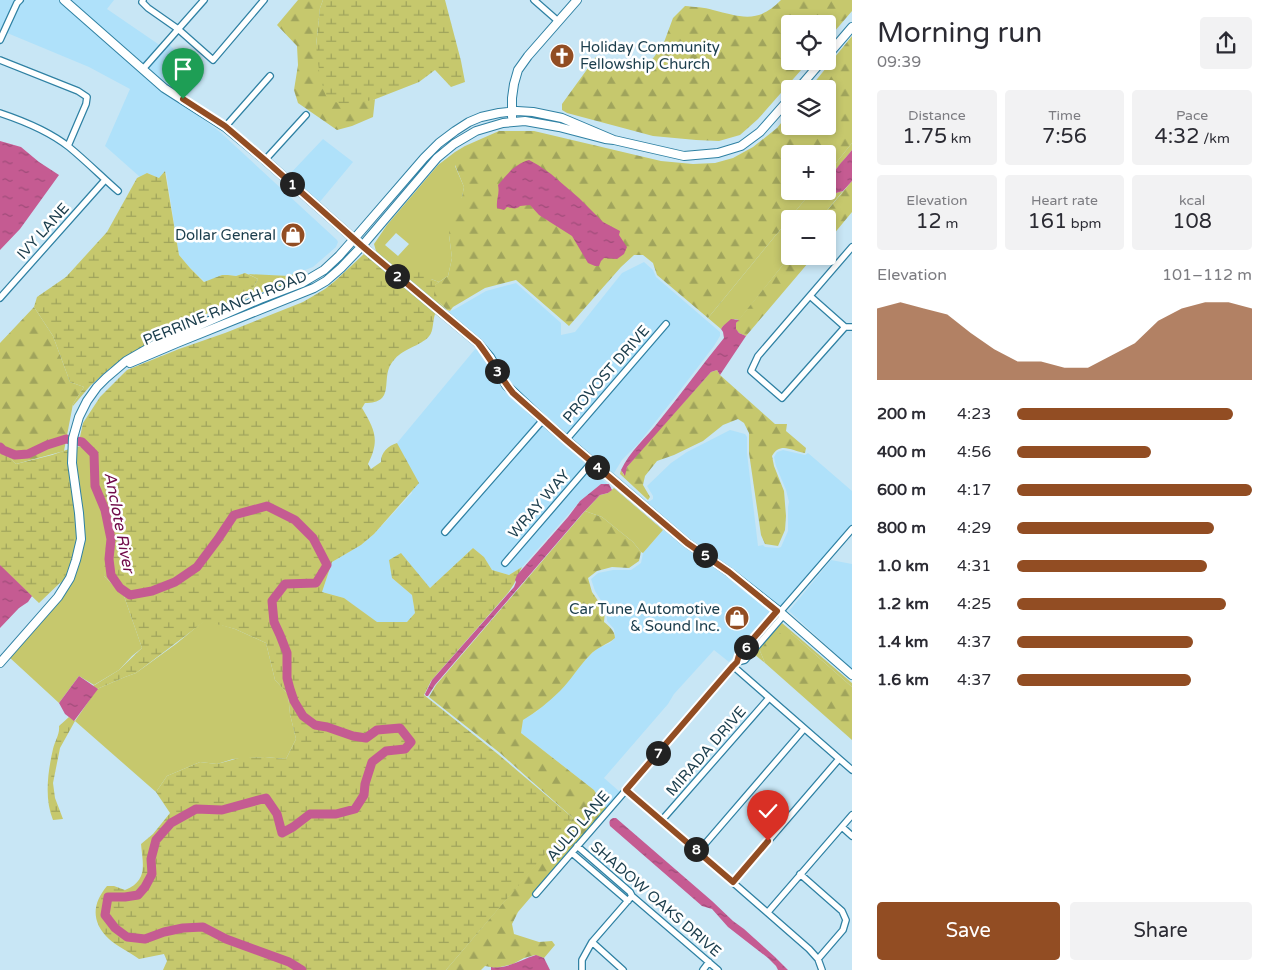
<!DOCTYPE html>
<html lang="en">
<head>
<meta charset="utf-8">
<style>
	:root { --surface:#fff; --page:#f2f2f3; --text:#2b2b33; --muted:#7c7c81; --accent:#924d23 }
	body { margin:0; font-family:"Varela Round",sans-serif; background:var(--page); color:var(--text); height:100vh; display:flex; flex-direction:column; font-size:19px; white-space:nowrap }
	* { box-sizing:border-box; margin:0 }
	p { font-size:16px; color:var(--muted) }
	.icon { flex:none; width:28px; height:28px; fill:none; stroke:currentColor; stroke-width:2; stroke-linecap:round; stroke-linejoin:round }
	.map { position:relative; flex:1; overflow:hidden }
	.drawer { display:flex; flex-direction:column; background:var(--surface); width:425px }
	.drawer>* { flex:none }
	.buttons { position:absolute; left:781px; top:15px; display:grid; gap:10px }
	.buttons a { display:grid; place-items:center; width:55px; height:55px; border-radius:5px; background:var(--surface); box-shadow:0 2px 8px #0003; font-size:25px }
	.pin { position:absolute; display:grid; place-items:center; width:42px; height:42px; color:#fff; margin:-51px -21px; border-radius:50% 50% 50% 0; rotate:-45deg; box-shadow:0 0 5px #0007 }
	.pin .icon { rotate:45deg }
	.km { position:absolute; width:25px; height:25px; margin:-12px; border-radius:50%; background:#222; color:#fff; font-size:14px; line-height:25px; text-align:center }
	.round { display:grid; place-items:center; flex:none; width:52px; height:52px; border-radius:5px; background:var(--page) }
	.overview { display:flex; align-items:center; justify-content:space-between; height:85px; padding:0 25px }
	h1 { font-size:28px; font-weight:600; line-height:38px }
	.metrics { display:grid; grid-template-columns:repeat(3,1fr); gap:8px; height:85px; padding:5px 25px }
	.metrics div { display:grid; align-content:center; border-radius:5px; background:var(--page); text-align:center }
	.metrics b { font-size:21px; font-weight:600 }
	.metrics small { font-size:14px; font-weight:400 }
	.metrics p { font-size:14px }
	.chart { height:140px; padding:10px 25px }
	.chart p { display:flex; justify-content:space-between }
	.chart svg { width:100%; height:90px; margin-top:5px; fill:var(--accent); opacity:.7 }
	.cta { display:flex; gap:10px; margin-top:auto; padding:10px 25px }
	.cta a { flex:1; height:58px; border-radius:5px; background:var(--accent); color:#fff; font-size:20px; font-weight:600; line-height:58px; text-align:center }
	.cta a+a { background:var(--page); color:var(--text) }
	ul { padding:0 25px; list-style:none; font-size:16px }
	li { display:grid; grid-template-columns:80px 60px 1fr; align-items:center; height:38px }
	li i { height:12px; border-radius:6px; background:var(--accent) }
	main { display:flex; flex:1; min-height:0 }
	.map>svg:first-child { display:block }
</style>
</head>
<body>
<main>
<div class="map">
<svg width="852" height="970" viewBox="0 0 852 970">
	<defs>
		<pattern id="forest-firs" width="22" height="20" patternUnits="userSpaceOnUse" patternTransform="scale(1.25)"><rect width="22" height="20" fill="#c6c86d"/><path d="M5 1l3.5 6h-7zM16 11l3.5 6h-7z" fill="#a0a45c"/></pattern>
		<pattern id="wetland-marsh" width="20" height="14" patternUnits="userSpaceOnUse" patternTransform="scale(1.25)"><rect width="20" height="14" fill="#c6c86d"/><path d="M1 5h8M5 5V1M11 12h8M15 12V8" fill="none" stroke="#a0a45c"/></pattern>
		<pattern id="water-ripples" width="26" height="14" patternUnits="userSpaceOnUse" patternTransform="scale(1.25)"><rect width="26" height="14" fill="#c55b92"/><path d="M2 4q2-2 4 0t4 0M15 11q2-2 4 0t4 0" fill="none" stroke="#9f4c79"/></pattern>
	</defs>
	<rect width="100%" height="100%" fill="#c8e6f5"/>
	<path fill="#afe1fa" d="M0,0H61L163,89L220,132L337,240L338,242L336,247L313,267L289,276L252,275L245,273L236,276L228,275H222L205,282L190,268L179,255L166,172L159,178L147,173L140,177L105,146L130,89L89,67L0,30Z
		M68,0H114L107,9L161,46L166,41L203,79L185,98L166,86Z
		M323,139L353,162L318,204L287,177Z
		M644,262L653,270L656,277L720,332V336L714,346L675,397L638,444L622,460L614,473L647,501H650L653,499V496L647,486L671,463L687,452L730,430L745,434L747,437V453L758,546L763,545L765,547L778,548L781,547L788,531V507L789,502L786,490L776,466L774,457L777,452L783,450L805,455L808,453L852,491V530L781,611L688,541L515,391L502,374L446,313L447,311H450L455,309L486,291L516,283L561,323V335L575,332L622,273Z
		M444,318L477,345L542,422L607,484H601L580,501L522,567L509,575L492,570L484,557L473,548L430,588L401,554L392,578L412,595L415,613L407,622H376L344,598L322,592L332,562L361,545L374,534L412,493L397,443L476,348L443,320Z
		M663,530L727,574L773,612L729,662L714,650L674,694L668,704L604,778L620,792L607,808L602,804L594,790L521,733L523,719L536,712L596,649L610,643L615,638L614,629L607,621V610L595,591L591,579L598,573L613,570H631L641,563L643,553Z
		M831,560L852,564V669L789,611Z"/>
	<path fill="#c6c86d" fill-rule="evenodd" d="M852,143V150L833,173L836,193L843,191L820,219H790V256L739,320L735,319L723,326L721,329L708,318L812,191H828V173Z
		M455,152V166L464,187L462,197L449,235L452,258L448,276L439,282L431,279L408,282L376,251L374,244L387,225L438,165ZM396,233L409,244L398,256L385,245Z
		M248,274L289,276L294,274L289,283L248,297L258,279Z
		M88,445L97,472L106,508L109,552L104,576L124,596L142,648L132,656L119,670L94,685L79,676L59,703L9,657L60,599L74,463L75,447Z
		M614,488L663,530L643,553L641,552L633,542L602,517L585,511L600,495L608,493Z
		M205,620L235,629L266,643L275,680L288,694L290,714L296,739L286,759L265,757L233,759L217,764L200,762L167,776L156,792L75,721L97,689L125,677L136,673L176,644Z
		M782,623L852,683V687L791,633L760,651L765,663L754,654Z"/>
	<path fill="url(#forest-firs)" d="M298,0H323L320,8L316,46L373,100L375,99L373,117L352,126L337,130L298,103L294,90L298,65L297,46L277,25Z
		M781,0H852V11L828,39V24H790V61H809L758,119L740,135L719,141L696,140L653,136L567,113L562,110V104L596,57L615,70H637L651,61L663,45L673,18L685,6C694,7 704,7 713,10C741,17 758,24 781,0Z
		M852,36V143L828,173V154H790V191H812L708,318L657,275L653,263L643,255H634L621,267L569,326L516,280L485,288L453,307L450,311L447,310L434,297L433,286L448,276L452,258L449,235L450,212L462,197L464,187L455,165V152L465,146L499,131H534L661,161L693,164L715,163L733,158L753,147L777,128L790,112V126H828V89H809Z
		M852,181V212L828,241V219H820Z
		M790,256H814L746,336L739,333L735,329L736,323Z
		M34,307L53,336L70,382L84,387L73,404L64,451L16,464L0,449V343Z
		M717,370L720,375L775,424H787L786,431L806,448L805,453C792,451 780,441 772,456L774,466L784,491L786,516L785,530L778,546L765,544L761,535L749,453V433L744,423L738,419L723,425L703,441L674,455L657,461L645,476L643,485L650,497L648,500L620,474L621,470L624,475L627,467L646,444L711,372Z
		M585,511L602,517L633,542L641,552L639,561L629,568L612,567L597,571L588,578L592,592L605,611L604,622C609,626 615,631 615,638C607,645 597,647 590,655C579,666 571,680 560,691C549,702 536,712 523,720L521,733L594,790L602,804L607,808L518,912L512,924L514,934L539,942L552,941L555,945L544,958L535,955L524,958L513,964L496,968L485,966L481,970H446L554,843L573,818L500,753L429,697L436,685Z
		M781,633H791L852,687V740L765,663L760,651L768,639Z"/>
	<path fill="url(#wetland-marsh)" d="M323,0H445L461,61L465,82L451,87L435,70L419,82L373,100L341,105L326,96L320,78L316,46L320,8Z
		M165,171L179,255L190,268L204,282L222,275H228L236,276L245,273L258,279L248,297L234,305L217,309L193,320L149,343L110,368L90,386L73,406V404L84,387L70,382L53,336L34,307L37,297L66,277L107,232L137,178L147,173L159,178Z
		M365,253L404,287L405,285L444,318L443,320L435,314C433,320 433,330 431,333C427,343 407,348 399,355C396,357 393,361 391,364C381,380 396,403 365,403L362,408C375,430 380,440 368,464L371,469L381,462C381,452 388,446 397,443L419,483L374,534L361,545L332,562L322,592L344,598L377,622H407L415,613L412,595L392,578L389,560L401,553L430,588L473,548L484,557L492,570L509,575L522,567L514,584L508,593L431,681L424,695L499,755L573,818L554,844L446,970H163L167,961L164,954L139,959C130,952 116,946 109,939C91,922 92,904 107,886H114L125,890C148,881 143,865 141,844L153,834L170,813L156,792L167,776L200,762L217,764L239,758L265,757L286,759L296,739L290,714L288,694L275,680L266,643L235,629L205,621L136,673L125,677L97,689L93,686L119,670L142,648L124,596L104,576L107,526L97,472L88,445L78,446L83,423L100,397L127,370L179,349L225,333L303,302L325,289L335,281Z
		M418,270L431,279L439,282L435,285L434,296L447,311L446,313L408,282Z
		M0,449L16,464L52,455L69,449L79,538L67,577L57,593L61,582L39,603L1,567L0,565Z
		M69,717L75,721L60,748L53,783L55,798L63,819L53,820C44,798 48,771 53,749C55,741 60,734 59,726Z"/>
	<path fill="url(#water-ripples)" d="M0,141L21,147L39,162L59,175L20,229L0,250Z
		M852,150V181L843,191L836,193C834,190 830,186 830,182C831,172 846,158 852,150Z
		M529,160L538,165L551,174L579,198L603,222L620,231L619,235L627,247L624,254L617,259L604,258L601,261L599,266H595L588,263L572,236L539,215L530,205L520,206C516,210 512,208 507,207L504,210L497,208C496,199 500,194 498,185C507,174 515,164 529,160Z
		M731,319L739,320L736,323V329L739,333L746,336L720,375L717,370L711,372L627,467L625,476L621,470C629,452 647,437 659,421C681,394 702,365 724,338L723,332L721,329L723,326Z
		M601,484H609L612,490L608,493L600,495L582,514L435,685L428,696H426L425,694L432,680L514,587L516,582L515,580L517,575L568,517L580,501Z
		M0,565L32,596L28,602L19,608L0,628Z
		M79,676L98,689L74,721L65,714L59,703Z
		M613,818H616L712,901L733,921L744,929L775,957L788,970H778L776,966L768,958L728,927L712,909L702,906L610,826C609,822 609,820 613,818Z
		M536,955L544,958L550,970H491V967C506,970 522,959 536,955Z"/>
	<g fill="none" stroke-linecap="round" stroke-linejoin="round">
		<path stroke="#c55b92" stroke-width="9" d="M0,447L3,450L15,455L28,454L47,445L66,439L82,442L94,454L95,486L105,510L111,539L109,559L111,575L120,588L130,595L152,591L175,582L197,567L218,539L234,515L267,506L295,520L313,538L327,565L316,583L285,584L272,601L274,622L280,635L287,653V678L290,689L294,701L303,716L315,725L327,727L353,736L366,738L377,730L400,728L411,742L405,749L386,751L372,762L365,784L364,795L355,809L336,814H310L293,827L282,833L277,814L266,798L222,810L196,809L171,823L156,840L151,859L152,874L145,887L138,895L125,897H108L105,915L115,928L127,937L145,939L164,932L183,928L203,927L226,939L289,962L302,970"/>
		<defs>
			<path id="street" d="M143,0L142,2L148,8L178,29L213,60L264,0
				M534,0L558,21
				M0,40L17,3L20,0
				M0,60L78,91L87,97L86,104L68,146
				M143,69L204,0
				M0,113C24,121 49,131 69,147C86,161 102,177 118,191
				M225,127L270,76
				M265,160L306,115
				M810,296L845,327H852
				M0,298L105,180
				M845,327L782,398L751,371L758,356L852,247
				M566,440L666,324
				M445,532L543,420
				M505,563L592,462
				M780,612L852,529
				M737,662L745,660L783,616
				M733,666L852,770
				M626,789L809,949L818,959L822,970
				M662,820L769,698
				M842,827L852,836
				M577,846L630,892L632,896L718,970
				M698,852L804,729
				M572,853L628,901
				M800,874L842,911L846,920L843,930L818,959
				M733,882L839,759
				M536,894L737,662L739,655L777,611
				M768,912L852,815
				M592,942L623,970
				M582,970V960L592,942L632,896
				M703,970L709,962"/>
			<path id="secondary" d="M64,0L164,88L225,127L265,160L362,246L478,343L490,357L506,385L543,420L687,543L729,572L780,612L852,675
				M828,55L852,27
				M798,89L822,61
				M512,117V98L514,84L518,70L528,56L577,0
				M130,363L177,343L314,288L326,281L341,268L362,246L437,158L454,144L476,131L503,123L525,121L559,127L605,139L614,140L684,156L718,153L741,146L760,132L790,98
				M0,663L58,597L70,578L76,560L81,539L79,513L72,463L73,438L79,417L87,401L97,387L106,378L126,361L154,345L260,299L302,283L324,270L339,256L354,239L424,158L439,143L455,131L469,122L481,117L499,113L517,111L533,112L562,118L614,140"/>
		</defs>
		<use href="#street" stroke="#2f81a3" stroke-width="8"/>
		<use href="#secondary" stroke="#2f81a3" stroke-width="10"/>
		<use href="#street" stroke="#fff" stroke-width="5.5"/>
		<use href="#secondary" stroke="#fff" stroke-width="8"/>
	</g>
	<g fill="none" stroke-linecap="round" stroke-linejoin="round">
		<defs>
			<path id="route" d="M183,99L225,126L265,160L362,246L478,343C491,359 500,377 513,393L566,440L687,543L729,572L777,611L739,655L737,662L733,666L626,790L733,882L768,841"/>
		</defs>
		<use href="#route" stroke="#fff" stroke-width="10"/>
		<use href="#route" stroke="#924d23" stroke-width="6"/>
	</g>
	<defs>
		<symbol id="church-disc" viewBox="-11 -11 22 22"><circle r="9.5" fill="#924d23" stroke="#fff"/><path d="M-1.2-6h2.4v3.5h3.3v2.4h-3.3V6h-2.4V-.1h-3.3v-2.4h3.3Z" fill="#fff"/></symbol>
		<symbol id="shop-disc" viewBox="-11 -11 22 22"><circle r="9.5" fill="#924d23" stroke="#fff"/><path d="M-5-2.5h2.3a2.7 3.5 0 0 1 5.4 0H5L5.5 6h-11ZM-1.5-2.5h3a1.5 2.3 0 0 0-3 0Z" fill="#fff"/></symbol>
	</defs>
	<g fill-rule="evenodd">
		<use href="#church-disc" x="548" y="42" width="28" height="28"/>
		<use href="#shop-disc" x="279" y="221" width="28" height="28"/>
		<use href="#shop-disc" x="723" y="604" width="28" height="28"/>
	</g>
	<g text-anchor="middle" stroke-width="5" stroke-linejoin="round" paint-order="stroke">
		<g font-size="15" fill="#1b3d4c" stroke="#fff" text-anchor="end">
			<text x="580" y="52" text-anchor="start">Holiday Community<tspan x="580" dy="17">Fellowship Church</tspan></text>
			<text x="276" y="240">Dollar General</text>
			<text x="720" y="614">Car Tune Automotive<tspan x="720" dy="17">&amp; Sound Inc.</tspan></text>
		</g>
		<g font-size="15" fill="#1b3d4c" stroke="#fff">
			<text transform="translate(43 231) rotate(-48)" y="5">IVY LANE</text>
			<text transform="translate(225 308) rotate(-22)" y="5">PERRINE RANCH ROAD</text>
			<text transform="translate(606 374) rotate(-49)" y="5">PROVOST DRIVE</text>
			<text transform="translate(539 504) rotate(-49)" y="5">WRAY WAY</text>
			<text transform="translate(706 751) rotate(-49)" y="5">MIRADA DRIVE</text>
			<text transform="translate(578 826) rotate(-49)" y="5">AULD LANE</text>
			<text transform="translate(656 899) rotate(41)" y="5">SHADOW OAKS DRIVE</text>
		</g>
		<g font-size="16" font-style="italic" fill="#700b49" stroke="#fff">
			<text transform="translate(120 522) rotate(79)" y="6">Anclote River</text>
		</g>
	</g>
</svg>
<div class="buttons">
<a><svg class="icon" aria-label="locate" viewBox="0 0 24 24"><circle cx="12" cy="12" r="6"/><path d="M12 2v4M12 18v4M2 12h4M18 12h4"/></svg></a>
<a><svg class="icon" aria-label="layers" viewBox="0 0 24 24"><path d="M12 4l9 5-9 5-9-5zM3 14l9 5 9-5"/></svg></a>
<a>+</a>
<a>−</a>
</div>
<div class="pin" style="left:183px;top:99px;background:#1e9e55"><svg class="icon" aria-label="arrive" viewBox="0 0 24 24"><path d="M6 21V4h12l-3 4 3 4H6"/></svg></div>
<div class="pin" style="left:768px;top:841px;background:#d93025"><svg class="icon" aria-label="check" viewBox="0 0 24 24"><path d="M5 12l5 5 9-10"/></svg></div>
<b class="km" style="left:292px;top:184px">1</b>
<b class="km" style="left:397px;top:276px">2</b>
<b class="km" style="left:497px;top:371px">3</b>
<b class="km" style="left:597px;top:467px">4</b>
<b class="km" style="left:705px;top:555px">5</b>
<b class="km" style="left:746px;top:647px">6</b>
<b class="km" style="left:658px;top:753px">7</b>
<b class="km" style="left:696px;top:849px">8</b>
</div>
<section class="drawer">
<div class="overview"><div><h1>Morning run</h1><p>09:39</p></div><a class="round"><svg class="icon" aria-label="share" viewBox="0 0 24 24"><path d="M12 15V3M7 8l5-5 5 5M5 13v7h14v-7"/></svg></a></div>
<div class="metrics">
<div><p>Distance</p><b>1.75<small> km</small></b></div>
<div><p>Time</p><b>7:56</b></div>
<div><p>Pace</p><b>4:32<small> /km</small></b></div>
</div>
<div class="metrics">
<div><p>Elevation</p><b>12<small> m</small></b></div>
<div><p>Heart rate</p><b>161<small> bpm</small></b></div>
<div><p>kcal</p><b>108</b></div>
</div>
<div class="chart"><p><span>Elevation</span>101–112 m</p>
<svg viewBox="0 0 160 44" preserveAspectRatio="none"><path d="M0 44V9L10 6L20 9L30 12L40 21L50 29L60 35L70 35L80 38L90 38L100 32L110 26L120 15L130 9L140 6L150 6L160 9V44z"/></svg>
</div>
<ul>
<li><b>200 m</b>4:23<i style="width:92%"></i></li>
<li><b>400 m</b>4:56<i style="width:57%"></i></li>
<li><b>600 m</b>4:17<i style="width:100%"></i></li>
<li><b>800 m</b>4:29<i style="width:84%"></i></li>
<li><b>1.0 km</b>4:31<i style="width:81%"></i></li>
<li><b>1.2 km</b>4:25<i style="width:89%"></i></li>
<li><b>1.4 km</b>4:37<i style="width:75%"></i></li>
<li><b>1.6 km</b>4:37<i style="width:74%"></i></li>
</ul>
<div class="cta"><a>Save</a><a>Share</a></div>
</section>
</main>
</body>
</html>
